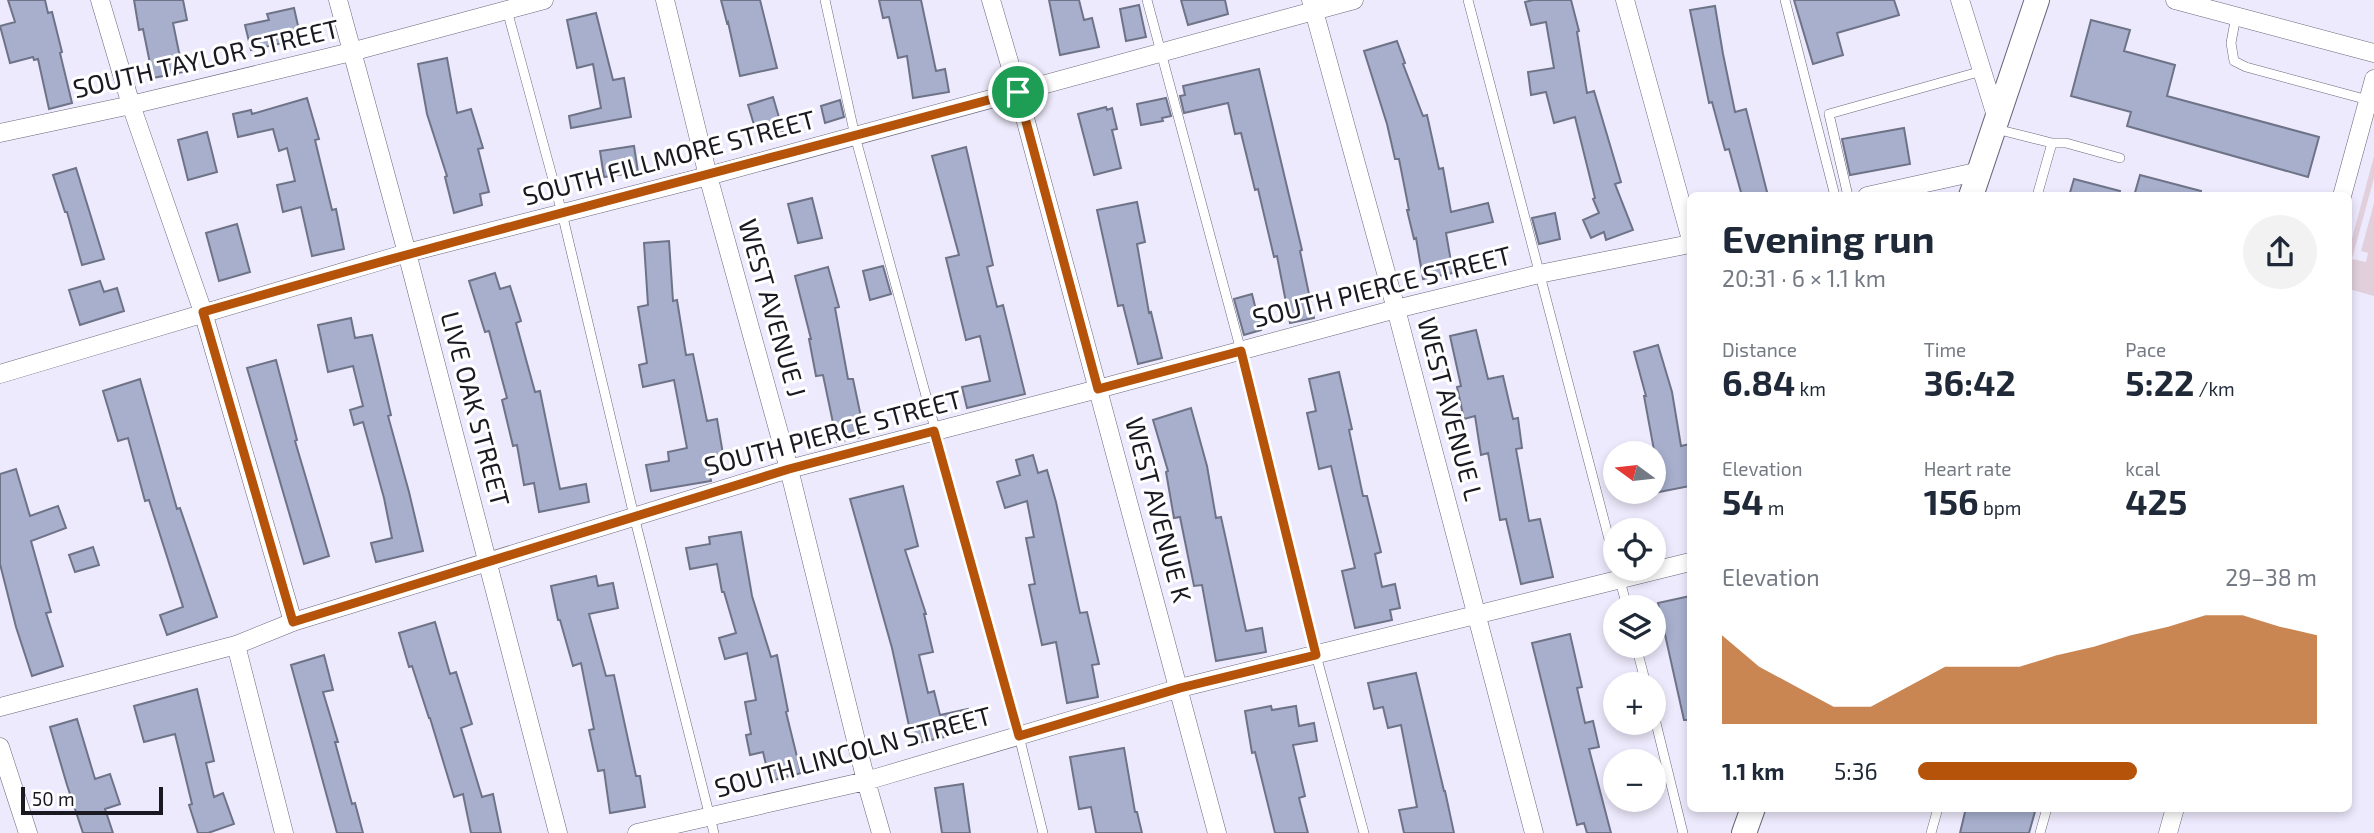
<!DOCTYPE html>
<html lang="en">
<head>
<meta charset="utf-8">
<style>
	:root { --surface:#fff; --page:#f2f2f3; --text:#1f2937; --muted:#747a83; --accent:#b45309 }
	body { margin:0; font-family:"Exo 2",sans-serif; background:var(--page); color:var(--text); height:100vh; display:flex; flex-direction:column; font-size:26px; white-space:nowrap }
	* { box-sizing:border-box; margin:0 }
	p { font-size:23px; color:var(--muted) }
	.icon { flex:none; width:38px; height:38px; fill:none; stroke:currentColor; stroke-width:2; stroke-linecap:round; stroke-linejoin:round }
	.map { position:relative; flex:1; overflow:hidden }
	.panel { position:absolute; left:1687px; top:192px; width:665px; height:620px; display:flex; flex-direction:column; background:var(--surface); border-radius:10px; box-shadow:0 4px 10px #0003 }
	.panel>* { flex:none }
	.needle { width:46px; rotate:285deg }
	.buttons { position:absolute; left:1603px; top:441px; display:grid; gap:14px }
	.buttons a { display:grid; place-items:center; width:63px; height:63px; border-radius:50%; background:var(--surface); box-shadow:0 4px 10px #0003; font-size:35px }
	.scale { position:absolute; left:21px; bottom:18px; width:142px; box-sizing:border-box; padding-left:7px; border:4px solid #1a1821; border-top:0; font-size:19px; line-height:24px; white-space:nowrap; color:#1a1821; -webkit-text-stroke:5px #fff; paint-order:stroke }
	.pin { position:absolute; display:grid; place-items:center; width:60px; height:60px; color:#fff; margin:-30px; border:4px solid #fff; border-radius:50%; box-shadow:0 2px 7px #0007 }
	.round { display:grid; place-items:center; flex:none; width:74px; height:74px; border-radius:37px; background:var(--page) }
	.head { display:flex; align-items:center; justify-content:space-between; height:119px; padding:0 35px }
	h1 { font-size:38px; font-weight:700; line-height:52px }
	.stats { display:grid; grid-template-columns:repeat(3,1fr); gap:10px; height:119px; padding:7px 35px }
	.stats div { display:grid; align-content:center }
	.stats b { font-size:35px; font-weight:700 }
	.stats small { font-size:19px; font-weight:400 }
	.stats p { font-size:19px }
	.chart { height:196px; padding:14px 35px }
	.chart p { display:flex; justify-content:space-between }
	.chart svg { width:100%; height:126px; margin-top:7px; fill:var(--accent); opacity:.7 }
	ul { padding:0 35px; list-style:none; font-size:23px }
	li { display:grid; grid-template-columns:112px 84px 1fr; align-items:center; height:52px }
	li i { height:18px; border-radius:9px; background:var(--accent) }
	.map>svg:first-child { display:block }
</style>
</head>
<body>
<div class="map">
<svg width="2374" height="833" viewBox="0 0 2374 833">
	<rect width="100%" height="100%" fill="#eeeafd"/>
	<path fill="#e1cfdc" d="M2374,156V178L2352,259L2366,262L2368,253L2361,251L2374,203V296L2349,289V250Z"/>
	<path fill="#a7afcd" stroke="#6e7387" stroke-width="2" d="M8,0H45L48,13L52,12L62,52L60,53L72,103L49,109L38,59L34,60L33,57L10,63L0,26L15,22Z
		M134,0H183L187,20L173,23L183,72L153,78L143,29L139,30Z
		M721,0H760L777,68L740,76L728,22L727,23Z
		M879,0H921L936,71L945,69L949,92L913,98L907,56L898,58L889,17L883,18Z
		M1049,0H1079L1084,20L1092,18L1099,47L1060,55Z
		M1181,0H1225L1228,14L1188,25Z
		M1533,0H1571L1579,31L1577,32L1587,93L1594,91L1621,182L1615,184L1633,230L1606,240L1604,232L1591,238L1583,220L1599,213L1593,199L1595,198L1575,117L1554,123L1546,92L1531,95L1528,72L1554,68L1546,22L1531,25L1525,2Z
		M1794,0H1894L1899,15L1837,33L1843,55L1813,64Z
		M1139,5L1146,37L1126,41L1120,9Z
		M1715,6L1723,54L1735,112L1746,109L1768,196H1742L1729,149L1725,150L1712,102L1709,103L1690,10Z
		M294,8L301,39L251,50L245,25L269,20L267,14Z
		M596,13L613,80L624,78L631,117L571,128L569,116L601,108L593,64L577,68L567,20Z
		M2091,20L2130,30L2124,51L2175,65L2167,96L2319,137L2308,177L2127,126L2131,112L2071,96Z
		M1397,41L1405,63L1403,64L1423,116L1427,115L1439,169L1443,168L1451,212L1488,203L1493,222L1446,233L1453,273L1423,279L1416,238L1414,239L1407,210H1409L1399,159H1395L1387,124L1364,51Z
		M447,58L457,113L471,109L483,148L478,149L489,192L480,194L482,205L454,213L445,177L447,176L427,114L418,64Z
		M1259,69L1302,250L1300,251L1314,318L1290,323L1277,256L1274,257L1258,189L1255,190L1241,133L1235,134L1228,103L1184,113L1180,96L1185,95L1183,86Z
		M773,97L783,131L758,138L748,105Z
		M307,98L319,139L315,140L332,210L336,209L344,249L312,256L301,207L283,212L277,185L295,181L287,148L279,151L273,129L238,137L233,114L251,110L252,114Z
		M1166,98L1171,116L1162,118L1163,121L1141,125L1137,104Z
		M840,100L844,117L825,123L821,106Z
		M1106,107L1107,110L1112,108L1117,129L1112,130L1121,168L1094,175L1078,114Z
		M1904,128L1910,164L1850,175L1842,139Z
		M207,132L217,172L188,180L178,140Z
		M634,146L638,172L604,177L600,151Z
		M966,147L993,265L987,267L997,307L1003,305L1025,394L967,408L962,387L990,381L980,336L966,340L946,258L959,255L932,156Z
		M76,168L104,259L82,265L67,212H65L53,175Z
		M2140,175L2201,191L2200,196H2134Z
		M2074,179L2120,191L2119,196H2069Z
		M812,198L822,238L798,243L788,204Z
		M1137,202L1145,242L1137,244L1149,313L1151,312L1162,358L1138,364L1123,305L1118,306L1097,210Z
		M1555,213L1560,239L1539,244L1532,218Z
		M237,224L250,272L219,281L206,233Z
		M669,241L673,301L677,300L686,355L693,354L707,421L717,419L723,454L707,456L711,481L651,491L646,465L669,461L668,452L687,448L674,380L643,387L639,365L647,363L638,307L648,305L644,243Z
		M883,266L891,294L870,300L863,271Z
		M828,267L839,307L835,308L848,379H853L865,436L837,442L823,375L816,376L809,339H811L795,276Z
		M495,273L500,289L510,286L521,321L516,323L535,392L540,391L560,489L586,484L589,502L539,512L534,483L524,485L517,445L513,446L502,400L507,398L489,331L485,332L469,281Z
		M100,281L104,292L117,288L124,311L80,325L69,290Z
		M1252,294L1261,330L1244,335L1234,299Z
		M351,318L355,338L372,335L391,415L388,416L409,492L423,551L376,562L371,543L392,538L384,498L363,422L354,425L350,410L363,406L353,366L328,372L318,325Z
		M1476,330L1488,379L1503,376L1513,419L1518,418L1522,448L1516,449L1529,521L1540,519L1553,577L1521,584L1506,519L1500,520L1488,453L1481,455L1475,416L1464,419L1457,387L1461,386L1450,336Z
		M1658,345L1672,392L1681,446L1690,444V486L1654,493V450L1644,396H1646L1634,352Z
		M276,360L297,440L295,441L329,556L304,564L247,368Z
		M1339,372L1352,429L1349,430L1363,496H1367L1381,552L1375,554L1382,587L1395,584L1400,608L1390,610L1392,620L1355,628L1342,571L1355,568L1331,466L1319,469L1307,413L1316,411L1309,379Z
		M140,379L177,509L180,508L217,617L167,635L160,615L183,607L149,500L145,501L128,438L118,441L103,391Z
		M1191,408L1207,466L1216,518L1221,517L1246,631L1262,628L1266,652L1216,661L1202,585L1194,586L1180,517L1174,518L1166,472L1168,471L1153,420Z
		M1033,455L1038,473L1047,470L1056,502L1080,613L1087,612L1099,664L1092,665L1098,697L1067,703L1056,642L1042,645L1029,585L1035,584L1026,538L1034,537L1027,501L1005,508L997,482L1020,475L1016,460Z
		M16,469L30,516L58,506L66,528L31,541L51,612L46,613L63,666L32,676L16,627L0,564V474Z
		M903,486L918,546L905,550L926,614H924L933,652L919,655L928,693L934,691L940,715L968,709L972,731L913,744L892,648L850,499Z
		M741,532L752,596L771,657L777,655L788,711L786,712L801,773L770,781L763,752L750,755L746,735L751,734L745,702L756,700L747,653L725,659L719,638L736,633L724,592H722L717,564L690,569L686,548L710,544L709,537Z
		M93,547L99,565L75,572L69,555Z
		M596,576L598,586L613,583L618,608L589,614L606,676L614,675L636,776H640L645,807L610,813L604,770L598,771L589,730L594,729L581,663L573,666L560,620H558L551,586Z
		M1690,596V720H1684L1658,603Z
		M435,622L450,674L456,672L472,724L461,728L482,797L493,794L501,833H471L463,794L454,797L430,718H429L412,666L409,667L399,633Z
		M1570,634L1582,687L1577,688L1585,723L1593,721L1599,747L1589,749L1611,833H1587L1584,823L1577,825L1532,643Z
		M324,655L333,690L323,692L338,742H335L352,804L355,803L363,833H337L291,665Z
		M1416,673L1444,791H1445L1454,833H1404L1399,810L1417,807L1401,725L1388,728L1383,707L1374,709L1368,683Z
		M197,689L214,761L206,763L214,797L223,793L234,824L208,833H198L189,805L192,804L175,734L144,742L134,706Z
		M1271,706L1272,710L1296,706L1299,726L1314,723L1317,741L1293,745L1305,796L1299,798L1308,833H1275L1255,752L1252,753L1245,711Z
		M77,719L95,779L110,774L120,804L105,809L113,833H83L67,785L50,727Z
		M1124,748L1135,812H1137L1142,833H1096L1091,807L1079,809L1070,757Z
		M963,784L970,833H942L935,788Z
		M1966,808H2036L2029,833H1960Z"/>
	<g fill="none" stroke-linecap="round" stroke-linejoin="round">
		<defs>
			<path id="lane" d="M825,0L855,136L1019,736L1043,833
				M1147,0L1241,351L1316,655L1364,833
				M1468,0L1615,562
				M1785,0L1835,196
				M507,10L562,213L634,516L714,833
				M2236,16L2231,43L2234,61L2246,67L2368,100
				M1996,129L2052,143L2037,196
				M2052,143H2066L2120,158
				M1848,196L1829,114L1982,71
				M1617,569L1627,607
				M1636,646L1646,684
				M1654,715L1683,833
				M1931,833L1938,808
				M2040,833L2047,808"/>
			<path id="street" d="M100,0L131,105L203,312L293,622
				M338,0L407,253L558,833
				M665,0L708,176L789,469L866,781L881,833
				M991,0L1018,92L1217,833
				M1311,0L1396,309L1534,833
				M1625,0L1690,236
				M1960,0L1997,119
				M2175,0L2374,53
				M0,133L131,105L351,52L544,0
				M1867,196L1980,171
				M2342,196L2374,79
				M0,374L407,253L708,176L1354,0
				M236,645L284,833
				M0,707L236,645L293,622L789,469L1098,389L1396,309L1539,274L1690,244
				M0,747L28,833
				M637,833L866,781L1180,688L1690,562
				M2168,833L2175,808"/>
			<path id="secondary" d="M1971,196L2037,0
				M1744,833L1753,808"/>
		</defs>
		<use href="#lane" stroke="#6a667a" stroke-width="10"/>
		<use href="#street" stroke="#6a667a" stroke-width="19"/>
		<use href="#secondary" stroke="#6a667a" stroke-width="26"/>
		<use href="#lane" stroke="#fff" stroke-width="9"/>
		<use href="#street" stroke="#fff" stroke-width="18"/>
		<use href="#secondary" stroke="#fff" stroke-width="24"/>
	</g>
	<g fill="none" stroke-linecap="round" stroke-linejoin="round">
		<defs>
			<path id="route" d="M1018,92L1098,389L1241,351L1316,655L1180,688L1019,736L934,431L789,469L293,622L203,312C473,234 746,165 1018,92Z"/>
		</defs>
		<use href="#route" stroke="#fff" stroke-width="14"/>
		<use href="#route" stroke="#b45309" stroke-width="9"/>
	</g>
	<g text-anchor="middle" stroke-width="6" stroke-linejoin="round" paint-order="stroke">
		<g font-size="26" fill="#1a1821" stroke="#fff">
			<text transform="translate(206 59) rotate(-13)" y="9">SOUTH TAYLOR STREET</text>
			<text transform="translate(669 158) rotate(-15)" y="9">SOUTH FILLMORE STREET</text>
			<text transform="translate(1382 287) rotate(-14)" y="9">SOUTH PIERCE STREET</text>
			<text transform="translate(772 308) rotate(74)" y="9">WEST AVENUE J</text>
			<text transform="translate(475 409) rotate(75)" y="9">LIVE OAK STREET</text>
			<text transform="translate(1450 409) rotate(75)" y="9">WEST AVENUE L</text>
			<text transform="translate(833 433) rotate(-15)" y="9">SOUTH PIERCE STREET</text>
			<text transform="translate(1158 510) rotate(75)" y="9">WEST AVENUE K</text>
			<text transform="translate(853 752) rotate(-15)" y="9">SOUTH LINCOLN STREET</text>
		</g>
	</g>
</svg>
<div class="buttons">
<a><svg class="needle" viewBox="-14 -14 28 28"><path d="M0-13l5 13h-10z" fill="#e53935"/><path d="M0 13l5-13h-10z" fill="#747a83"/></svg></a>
<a><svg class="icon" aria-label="locate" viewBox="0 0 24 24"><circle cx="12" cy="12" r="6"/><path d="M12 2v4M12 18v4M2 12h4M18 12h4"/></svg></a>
<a><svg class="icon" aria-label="layers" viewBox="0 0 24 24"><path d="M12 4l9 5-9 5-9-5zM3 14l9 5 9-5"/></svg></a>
<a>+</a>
<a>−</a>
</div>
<div class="scale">50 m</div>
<div class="pin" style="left:1018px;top:92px;background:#1e9e55"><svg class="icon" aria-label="arrive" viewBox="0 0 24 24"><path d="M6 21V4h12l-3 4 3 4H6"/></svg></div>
<section class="panel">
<div class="head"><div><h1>Evening run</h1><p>20:31 · 6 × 1.1 km</p></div><a class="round"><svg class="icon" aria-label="share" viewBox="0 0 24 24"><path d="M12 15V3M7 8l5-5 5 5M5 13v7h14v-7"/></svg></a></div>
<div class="stats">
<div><p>Distance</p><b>6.84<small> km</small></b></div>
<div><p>Time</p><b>36:42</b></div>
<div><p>Pace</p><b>5:22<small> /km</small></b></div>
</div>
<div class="stats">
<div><p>Elevation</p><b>54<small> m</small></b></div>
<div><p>Heart rate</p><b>156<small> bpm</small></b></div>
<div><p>kcal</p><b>425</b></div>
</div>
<div class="chart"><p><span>Elevation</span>29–38 m</p>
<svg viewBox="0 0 160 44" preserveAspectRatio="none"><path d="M0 44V13L10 24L20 31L30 38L40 38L50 31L60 24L70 24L80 24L90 20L100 17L110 13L120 10L130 6L140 6L150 10L160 13V44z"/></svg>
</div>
<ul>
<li><b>1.1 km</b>5:36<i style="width:55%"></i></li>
</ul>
</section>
</div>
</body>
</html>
